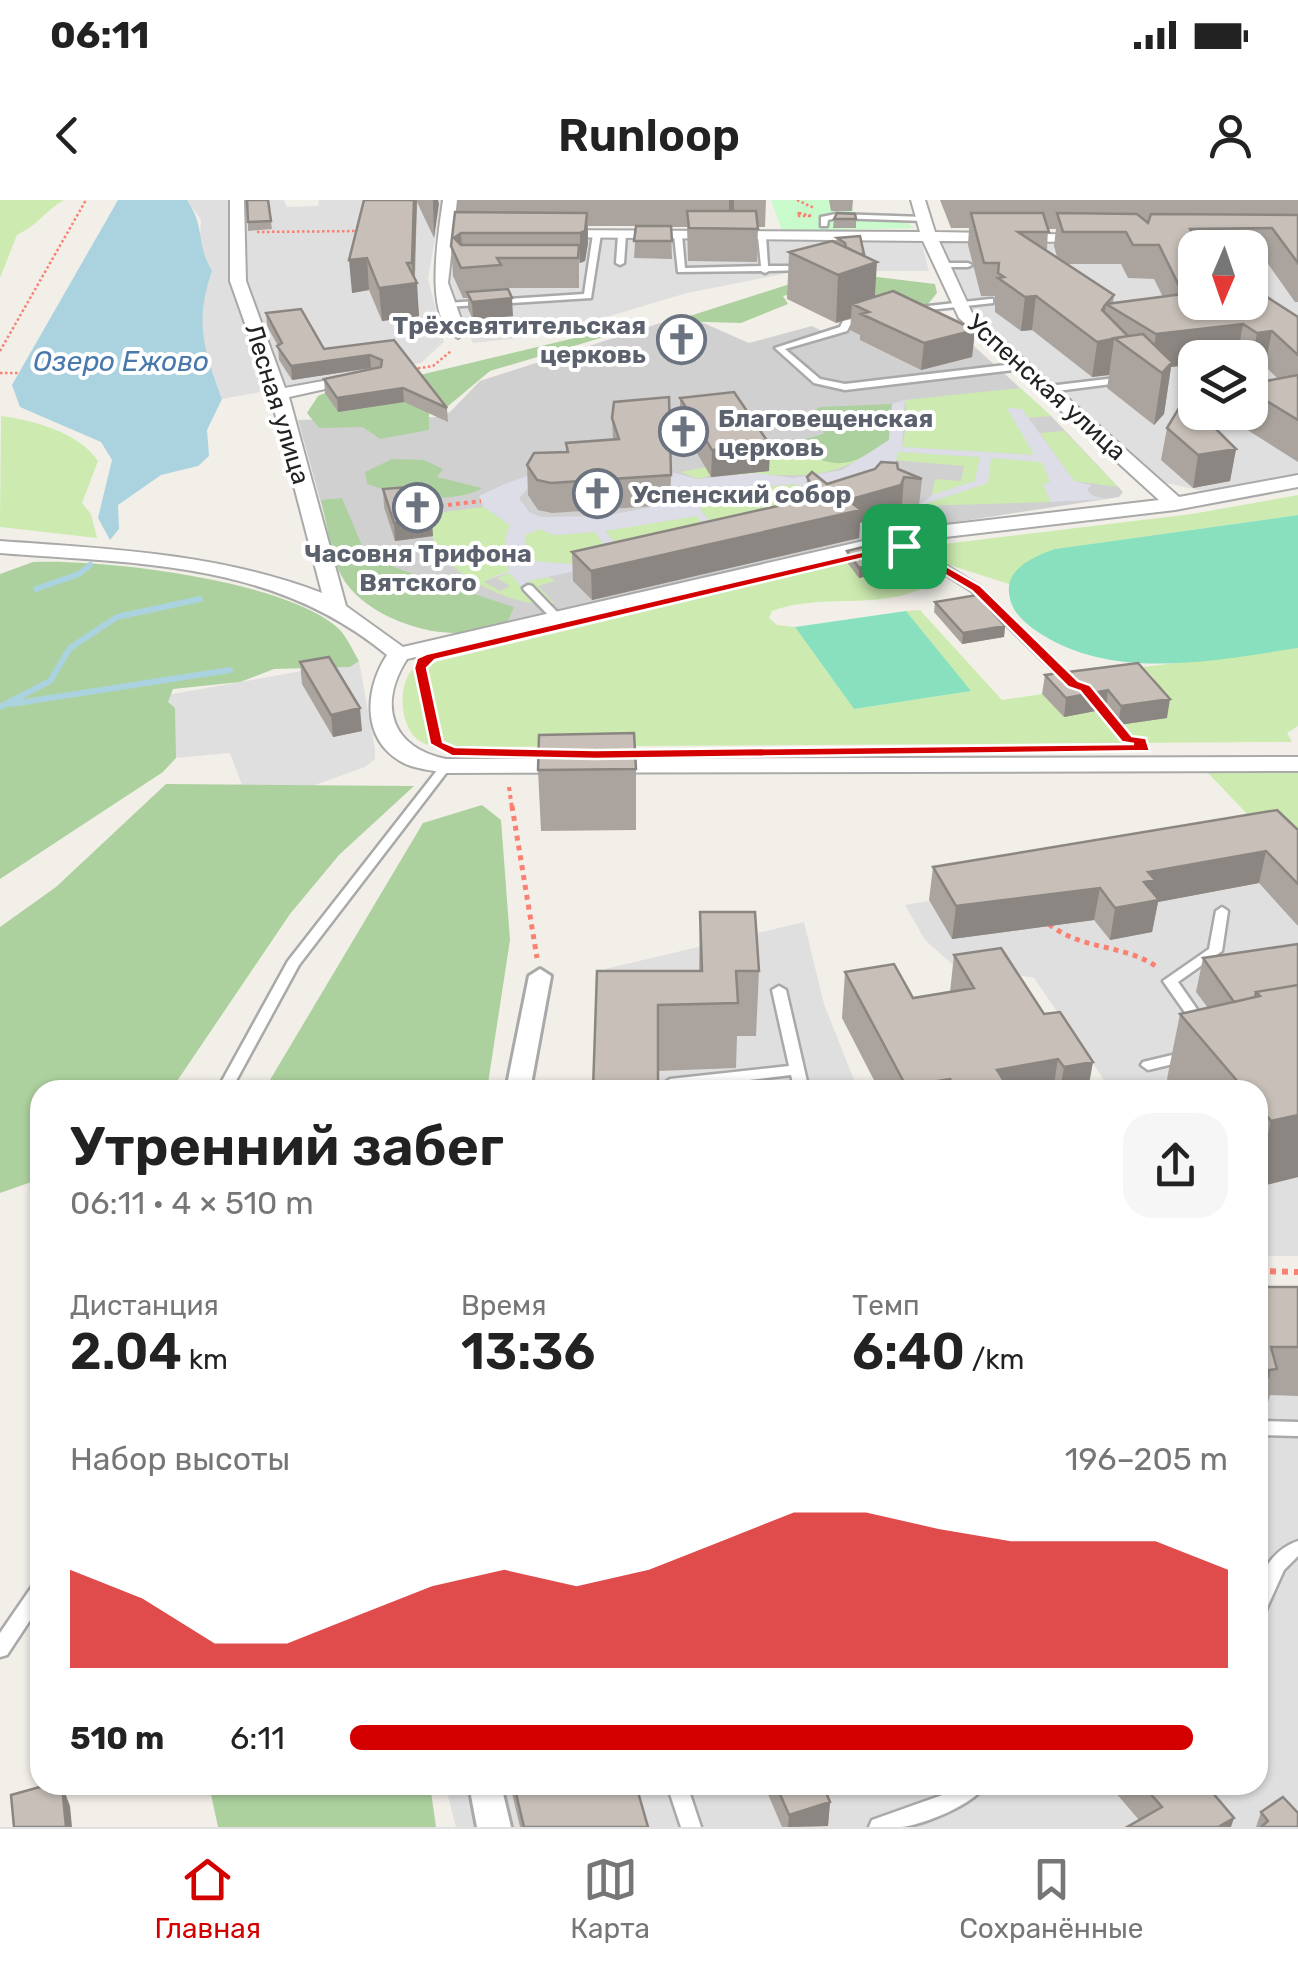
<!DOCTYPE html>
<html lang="ru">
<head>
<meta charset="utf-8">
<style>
	:root { --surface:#fff; --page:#f6f6f6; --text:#222; --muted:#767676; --line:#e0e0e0; --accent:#d40000 }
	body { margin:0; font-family:Rubik,sans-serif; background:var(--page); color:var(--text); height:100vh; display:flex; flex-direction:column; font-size:38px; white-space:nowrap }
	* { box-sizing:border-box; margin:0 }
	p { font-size:32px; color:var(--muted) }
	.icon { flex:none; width:55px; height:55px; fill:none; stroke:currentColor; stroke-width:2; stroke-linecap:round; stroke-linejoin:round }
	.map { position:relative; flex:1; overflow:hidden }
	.drawer { position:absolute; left:30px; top:880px; width:1238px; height:715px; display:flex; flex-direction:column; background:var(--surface); border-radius:30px; box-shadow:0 2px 8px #0004 }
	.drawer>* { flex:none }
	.needle { width:65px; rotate:182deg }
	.controls { position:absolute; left:1178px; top:30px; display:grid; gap:20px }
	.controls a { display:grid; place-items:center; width:90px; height:90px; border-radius:20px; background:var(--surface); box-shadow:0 2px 8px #0004; font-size:50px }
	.pin { position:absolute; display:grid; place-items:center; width:85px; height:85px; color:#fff; margin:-42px; border-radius:20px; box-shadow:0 5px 15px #0006 }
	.round { display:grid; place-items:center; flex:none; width:105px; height:105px; border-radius:30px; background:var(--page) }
	.overview { display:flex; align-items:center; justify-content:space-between; height:170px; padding:0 40px }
	h1 { font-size:55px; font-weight:600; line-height:75px }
	.metrics { display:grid; grid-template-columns:repeat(3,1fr); gap:15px; height:170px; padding:10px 40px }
	.metrics div { display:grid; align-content:center }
	.metrics b { font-size:50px; font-weight:600 }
	.metrics small { font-size:28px; font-weight:400 }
	.metrics p { font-size:28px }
	.chart { height:280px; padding:20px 40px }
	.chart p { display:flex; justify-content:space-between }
	.chart svg { width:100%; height:180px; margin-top:10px; fill:var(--accent); opacity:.7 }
	ul { padding:0 40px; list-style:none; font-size:32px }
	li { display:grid; grid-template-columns:160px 120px 1fr; align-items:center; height:75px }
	li i { height:25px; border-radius:12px; background:var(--accent) }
	.status { display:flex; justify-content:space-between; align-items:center; height:70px; padding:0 50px; background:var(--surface); direction:ltr }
	.status svg { height:28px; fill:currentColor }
	header { display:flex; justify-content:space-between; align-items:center; height:130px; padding:0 40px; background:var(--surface); font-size:45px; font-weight:600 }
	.dock { display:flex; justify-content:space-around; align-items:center; height:140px; border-top:2px solid var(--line); background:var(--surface); font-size:28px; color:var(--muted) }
	.dock a { display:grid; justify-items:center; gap:5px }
	.dock .selected { color:var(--accent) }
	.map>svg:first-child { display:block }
</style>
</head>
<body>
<div class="status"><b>06:11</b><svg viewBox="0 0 49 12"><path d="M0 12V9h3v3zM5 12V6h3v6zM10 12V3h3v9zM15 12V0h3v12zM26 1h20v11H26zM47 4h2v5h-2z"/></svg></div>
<header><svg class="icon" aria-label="back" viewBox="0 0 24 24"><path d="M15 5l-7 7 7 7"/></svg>Runloop<svg class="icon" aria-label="person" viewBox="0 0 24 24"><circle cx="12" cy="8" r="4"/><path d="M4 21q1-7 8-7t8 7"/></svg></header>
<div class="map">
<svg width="1298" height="1627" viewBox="0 0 1298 1627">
	<rect width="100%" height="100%" fill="#f2efe9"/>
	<path fill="#e0dfdf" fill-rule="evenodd" d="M187,0H284L287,7L318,6L319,0H442L428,78L444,142L421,163L222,199L202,142L201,103L212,71L199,49L201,20Z
		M464,38L906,40L922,44L929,71H798L687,93L546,135L473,143L445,85L454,41Z
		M943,40L1298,41V274L1203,291L1166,283L969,111L958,96L941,44ZM1195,48H1250V102H1195ZM1195,158H1250V212H1195Z
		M359,461L375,550V559L365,567L312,586L242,585L230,553L176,558L156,497Z
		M1270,642L1298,726V1056H1258V890H1111L1034,778L952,764L925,740L905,705Z
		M804,722L824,804L858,890H597L605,769Z
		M1258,1096H1298V1627H456L445,1585H1258Z"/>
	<path fill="#d0d0d0" d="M933,109L1051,216L1123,292L1119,297L911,329L463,433L432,431L387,416L363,400L341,375L298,220L437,217L450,212L480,181L685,115L749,143L812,126L822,131L885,115Z"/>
	<path fill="#cdebb0" d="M0,0H64C45,11 38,25 17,35L0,78Z
		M1020,188L1051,216L1027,218L1022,209H1008L1035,255L902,247L907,220L905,200Z
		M1,216C33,220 80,233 98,261L82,303L91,314L97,338L0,327Z
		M1064,231L1118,287L1074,281L1040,233Z
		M799,248C824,264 840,267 867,255C816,286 783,271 729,275L726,271L698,279L681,272Z
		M898,252L980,257L975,281L932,295L935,279L961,281L964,266L894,260Z
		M990,258L1042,261L1050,282L1043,285L1051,302L919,306L987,283Z
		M795,284L820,296L721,333L701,311L700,303L716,292Z
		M1298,295V315L1055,349L1037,356L1009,384L940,362L928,346L1192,314Z
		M484,307L510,325L505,339L509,371L484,382L500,391L510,386L497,378L510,373L527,381L549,377L555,381L538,386L554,403C519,408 470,384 445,359C435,349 429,327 426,314Z
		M697,316L712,335L622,353L605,330Z
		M540,329L553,335L595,332L613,356L570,364L531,361L526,356L525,334Z
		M892,352L925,376L923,388C877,410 820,393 772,411L769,418L777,425L795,427L854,509L970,491L906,411L920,410L1002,500L1042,494L1064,516L1106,509L1118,525L1135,481L1154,478L1143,467L1298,448V526L1287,533L1292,542L450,547C439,546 427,547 418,540C399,526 397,481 415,467Z
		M1298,571V660L1292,661L1207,572Z"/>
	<path fill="#add19e" d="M869,76L935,84L937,93L928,104L896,109L873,100Z
		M793,83L820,88L783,96L788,104L741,123L674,121Z
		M608,130L614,134L490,171L447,207L429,213V230L380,239L363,227L319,228L307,213L318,196L342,186L424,174Z
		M892,204L889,240C854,265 837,273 799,248L805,239L823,234L828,221L813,211L820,207Z
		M392,259L424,260L443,269L437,277L482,288C452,306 399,295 367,284L365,272Z
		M342,298L363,348L396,368L514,407L507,423C493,426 477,433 462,433C421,435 361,413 341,375C330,354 327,323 321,300Z
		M33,362C104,359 286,380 339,429C347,437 353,451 359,461L350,467L274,469L240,482L173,489L168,502L175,508L176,558L163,572L0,679V374Z
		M166,584L414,586L339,655L290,714L171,890H40V979L0,993V727L56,687Z
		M482,605L501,620L510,740L487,890H264L423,623Z
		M209,1585H430L436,1627H218Z"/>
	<path fill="#c8facc" d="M771,0H851L856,20L906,22L914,28L782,31Z"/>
	<path fill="#88e0be" d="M1298,315V448C1216,460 1116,482 1041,434C1026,424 1011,413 1009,393C1006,368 1035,356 1055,349Z
		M906,411L971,491L854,509L795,427Z"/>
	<path fill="#dddde8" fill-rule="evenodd" d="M905,200L902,247L1034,255L1007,208L1022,209L1074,281L1091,285L1087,290L1093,296L1107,299L1051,302L1043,285L1050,282L1042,262L991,258L988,283L919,306L932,295L975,281L980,257L898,252L890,284L671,351L528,381L533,386L523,389L510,373L482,381L509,371L505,339L510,325L484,307L479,296L507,283L548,269L655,268L698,279L757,273L793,278L842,270L889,240L892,204ZM533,283L663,305L603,316L541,317L529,312L519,298ZM795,284L813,290L816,300L721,333L701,311L700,303L716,292ZM697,316L711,334L623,353L605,331ZM540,329L553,335L595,332L612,356L570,364L531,361L526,356L525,335Z"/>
	<path fill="#aad3df" d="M118,0H187C206,28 195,42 212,71C194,123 204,149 222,199L207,230L209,256L198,266L161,275L118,305L119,329L110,340L98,318L112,260L101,242L20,207L12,185Z"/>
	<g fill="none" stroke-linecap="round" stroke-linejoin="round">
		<path stroke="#aad3df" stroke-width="6" d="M36,389L79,374L90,365
			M11,504L230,470
			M0,507L50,481L70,448L117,417L200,399"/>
		<defs>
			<path id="service" d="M836,14L924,17L928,19L924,21L836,18L828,20L827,26H821V17Z
				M597,32L601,34L591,98L447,107L443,105L447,103L584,94L593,34Z
				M622,33L626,35L624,63L620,65L616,63L618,35Z
				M678,33L682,35L685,68L761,66L758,36L762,34L766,36L768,66H804L808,68L804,70L769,71L765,73L761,71L678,72L674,35Z
				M942,63H968L972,65L968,67H939L938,65Z
				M990,99H993V103L911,112L907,110L911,108Z
				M865,116L869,118L868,120L850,125L847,131L785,149L820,179L845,184L1023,163L1027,166L1023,169L845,190L814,183L775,148L840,127L843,121Z
				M1124,177L1128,180L1127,182L1049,192L1045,189L1049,186Z
				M902,308H908L951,330L943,332L902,312Z
				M897,336L980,387L1077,482V486H1069L972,391L893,341L892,339Z
				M528,385L532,386L561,416V420H553L524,390L523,388Z
				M446,562L452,566L450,568L299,765L231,890H217L288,761L442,564Z
				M1222,707L1228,711L1222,751L1178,782L1208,825L1201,829L1196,828L1163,781L1209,749L1216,711Z
				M779,786L786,790L809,890H795L791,875L664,890L663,884L670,879L789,866L772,790Z
				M1189,851L1196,856L1194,859L1148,870L1141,865L1143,862Z
				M1258,1221L1298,1222V1236L1258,1235Z
				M1298,1341V1356L1284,1370L1265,1412L1258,1414C1258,1406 1256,1396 1258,1389C1262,1367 1277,1348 1298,1341Z
				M40,1382V1405L7,1455L0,1457V1433L33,1385Z
				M667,1585H687L701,1627H681Z
				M959,1585H985C975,1604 923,1625 901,1627C890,1627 879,1627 869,1627L872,1620L948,1593Z"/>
			<path id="pedestrian" d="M540,769L551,776L530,890H506L529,776Z
				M469,1585H501L511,1627H477Z"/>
			<path id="minor" d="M230,0H244L246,81L285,188L361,174L370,179L289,197L346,406L403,447L920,328L1159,300L959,118L923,41L545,37L543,34L550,30L920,32L911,0H925L935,32L1097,35L1099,38L1092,42L939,41L972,113L1179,297L1298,275V287L1175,310L920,340L407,459C377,506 392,548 446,559L1298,557V571L446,573C431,570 413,569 400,561C361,538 365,488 387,455C273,361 140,364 0,353V341C109,349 218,353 322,393L270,194L230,81Z
				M443,0H457L448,83L466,133L458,138C422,121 439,32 443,0Z"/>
		</defs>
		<use href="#service" stroke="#a9a9a9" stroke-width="5"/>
		<use href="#pedestrian" stroke="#a9a9a9" stroke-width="6"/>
		<use href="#minor" stroke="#a9a9a9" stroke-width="4"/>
		<path stroke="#fa8072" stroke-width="2.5" stroke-dasharray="2.5 2.5" stroke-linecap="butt" d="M797,0L814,8
			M799,13L812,16H797Z
			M257,32L360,31
			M0,151L86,0
			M413,169L433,166L451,151
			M0,173H19"/>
		<path stroke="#fa8072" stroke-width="4" stroke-dasharray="4 4" stroke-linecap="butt" d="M429,300L442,308L403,316L398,302Z
			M440,306L481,301
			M422,472L436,540
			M1101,507L1130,539
			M509,587L512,608"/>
		<path stroke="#fa8072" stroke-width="5" stroke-dasharray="5 5" stroke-linecap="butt" d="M512,606L537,758
			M1049,724C1080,750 1124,744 1157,767"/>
		<path stroke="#fa8072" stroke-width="6" stroke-dasharray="6 6" stroke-linecap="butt" d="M1258,1071L1298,1072"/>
		<use href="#service" fill="#fff" fill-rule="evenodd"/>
		<use href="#pedestrian" fill="#fff" fill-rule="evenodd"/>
		<use href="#minor" fill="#fff" fill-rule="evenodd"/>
	</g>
	<path fill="#aba49e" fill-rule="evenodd" d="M268,0L272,29L248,31V22Z
		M364,0H438L434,38L417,2L415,78L419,116L382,121L369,90L352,93Z
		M457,0H766L765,27H758L757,62L688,61L687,27H671L672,59L634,58L636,26H588V43L585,61L579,63V88H502L513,116L473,120L468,109V98H463L453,76L451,46L457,12Z
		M829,0H853L852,11H831Z
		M940,0H1298V102H1295L1266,61H1250V48H1195V102L1298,117V262L1235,222L1237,212H1250V184L1278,179L1265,166L1250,168V158H1195V164L1171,167L1164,214L1154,225L1107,188L1109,175L1092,177L1032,130L1021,131L995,112V96H981L968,45L969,28H951ZM1048,29H1056L1054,46L1057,57L1047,50ZM1068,64H1121L1128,78L1154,79L1163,97L1113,103L1114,95Z
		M834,19H856V28H833Z
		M860,36L875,97L975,130L972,157L921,170L860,140V135L850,130L851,118L836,123L787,99L789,52L836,43L837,38Z
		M266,113L324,149L394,140L447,208L448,222L404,202L338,212L325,193L324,179L371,168L292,180L279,160L278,146L267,126Z
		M680,198L770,245L769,271L711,277L680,224Z
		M612,218L671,275L670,305L552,313L538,310L528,295L527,265L566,252V243L613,240Z
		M1167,228L1236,249L1230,281L1193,288L1161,260Z
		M898,269L922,279L919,306L902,304L898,312L860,323L859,338L592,400L573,381L572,352L806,300L807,277L827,284Z
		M383,289L433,336L395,341L384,307Z
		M847,351L898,369L859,378L846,361Z
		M935,402L1005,426L1004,437L962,444L934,412Z
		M300,462L362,531L333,537L302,484Z
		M1138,463L1167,518L1118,525L1106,509L1064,517L1042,494L1045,475Z
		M636,569V630L541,631L538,570Z
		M1298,630V726L1259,683L1158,702L1152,732L1110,740L1094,720L952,739L929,700L933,667Z
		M700,712L759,771L756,836H737L736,868L658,871L597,771H699Z
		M1298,744V977L1258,987V890H1175L1167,879L1180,814L1208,808L1196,792L1203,758Z
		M1001,748L1088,890H879L842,818L845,772L913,798L950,792L954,755Z
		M1258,1087H1298V1196L1270,1195L1264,1217L1258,1218Z
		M510,1585H636L648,1627H520Z
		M764,1585H823L830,1602L828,1626L782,1627Z
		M1109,1585H1206L1139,1620Z
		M1261,1612L1298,1627H1256Z"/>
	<path fill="#8b8681" d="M414,0H417L414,83H417L419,116L382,121L379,88L413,83L412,63Z
		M433,0H438L439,4L434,38Z
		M729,0H734V17L729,27Z
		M587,13L588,43L585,61L580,63V33Z
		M461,33L463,63L454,38Z
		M367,58L369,90L352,93L349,60Z
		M877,62L874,110L852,104L851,118L836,123L838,75Z
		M1036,96L1032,130L1021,131L1025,97Z
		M512,98L513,116L473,120L472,102Z
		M1106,104L1101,139H1114L1109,175L1092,177L1102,110Z
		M1243,124L1237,158H1195V164L1171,167L1164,214L1154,225L1162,173L1151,165L1156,134Z
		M975,130L972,157L921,170L924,143Z
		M1272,131L1265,166L1250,168L1257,133Z
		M370,155L371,168L292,180L291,166Z
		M403,188L404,202L338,212L337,198Z
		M770,245L769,271L711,277L712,250Z
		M1236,249L1230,281L1193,288L1198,255Z
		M904,277L902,304L898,312L860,323L859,338L592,400L591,371L848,300Z
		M432,319L433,336L395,341L394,323Z
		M899,358L898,369L859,378V368Z
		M1005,426L1004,437L962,444L963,433Z
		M1108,490L1106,509L1064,517L1066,498Z
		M1170,499L1167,518L1118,525L1121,506Z
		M360,508L362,531L333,537L331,515Z
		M1266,651L1259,683L1158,702L1152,732L1110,740L1115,708L1148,672Z
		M1100,688L1094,720L952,739L956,706Z
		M1058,859L1053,890H994L997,870Z
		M1093,862L1088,890H1060L1064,867Z
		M950,879L948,890H906V886Z
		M1298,915V977L1258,987V975L1271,921Z
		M62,1585L70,1606L72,1627H66Z
		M830,1602L828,1626L788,1627L789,1615Z
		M1234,1618L1231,1627H1218Z"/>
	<path fill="#c7bfb8" stroke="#8b8681" stroke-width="2.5" d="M247,0H268L271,21L248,22Z
		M364,0H414L412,63H407L417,83L379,88L367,58L349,60Z
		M687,11H756L758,29L689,28Z
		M455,12L587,13L585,31L580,33H461L454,38L461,45H579L578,58H497L501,65L461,68L451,46Z
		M837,13L855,14L856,19H834Z
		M971,13H1043L1049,32H1018L1114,95L1106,104L1183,94L1159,45H1133L1126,32H1063L1057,13L1137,14L1148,23L1151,14L1298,15V63L1272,28L1190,29L1200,48H1195V102H1250V86L1298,117V155L1272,131L1257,133L1243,124L1156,134L1106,104L1102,110L1128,136L1097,142L1036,96L1025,97L998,78L1004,77L998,73L999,63H984Z
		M636,26H671L672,41H634Z
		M860,36L864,54H860L846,47L845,43L837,38Z
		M832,41L877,62L838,75L789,52Z
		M508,89L512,98L472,102L467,92Z
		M893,91L975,130L924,143L861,114L869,112L852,104Z
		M301,109L324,149L394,140L447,208L403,188L337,198L324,179L381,167L382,160L370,155L291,166L277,146L282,143L266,113Z
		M1143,134L1172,162L1162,173L1114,138Z
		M1298,175V220L1250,191V184Z
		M734,192L770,245L712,250L680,198Z
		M669,197L671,275L551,283L537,280L527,265L534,253L568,252L566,243L619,239L612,218L614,202Z
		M1185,198L1195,208V212H1199L1236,249L1198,255L1167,228Z
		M881,262L897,263L898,269L922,279L904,277L901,285L848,300L861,310L591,371L572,352L818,297L807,277L812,272L827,284L875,269Z
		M420,286L432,319L394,323L383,289Z
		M879,343L899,358L859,368L847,351Z
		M977,395L1005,426L963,433L935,402Z
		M329,457L360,508L331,515L300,462Z
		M1138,463L1170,499L1121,506L1108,490L1066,498L1045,475Z
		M634,533L636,569L538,570L539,535Z
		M1277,610L1298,630V684L1266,651L1148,672L1155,680L1144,682L1159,700L1115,708L1100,688L956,706L933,667Z
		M700,712H755L759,771H736L738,803L658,805V890H593L597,771H702Z
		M1298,744V785L1256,792L1255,797L1234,802L1203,758Z
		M1001,748L1044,814L1060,812L1093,862L1064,867L1058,859L997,870L1009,889L1001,890H956L950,879L906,886L845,772L894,764L913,798L974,788L954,755Z
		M1298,785V915L1271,921L1258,905V890H1245L1180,814L1260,796L1256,792Z
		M1258,1087H1298V1147H1271L1277,1169L1269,1170L1268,1177H1258Z
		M47,1585H62L66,1627H14L11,1595Z
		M514,1585H636L648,1627H524Z
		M776,1585H823L830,1602L789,1615Z
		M1143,1585H1206L1234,1618L1218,1627H1127L1162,1607Z
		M1283,1597L1298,1613V1627H1261L1268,1621L1261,1612Z"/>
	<path fill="#d40000" stroke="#fff" stroke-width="2.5" fill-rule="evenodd" d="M904,342L981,386L1078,481L1090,485L1132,536L1146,538L1150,551L595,559L452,556L430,544L414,468L417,458L426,454ZM902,349L972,391L1068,487L1080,491L1122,542L1134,544L595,550L455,547L443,542L427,468L435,460Z"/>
	<defs>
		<symbol id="church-ring" viewBox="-11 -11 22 22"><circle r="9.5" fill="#fff" stroke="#6b7280" stroke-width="1.5"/><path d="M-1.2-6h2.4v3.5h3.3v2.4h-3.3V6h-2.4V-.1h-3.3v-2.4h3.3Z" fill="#6b7280"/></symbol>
	</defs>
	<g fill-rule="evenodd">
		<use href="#church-ring" x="654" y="112" width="55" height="55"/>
		<use href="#church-ring" x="656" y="204" width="55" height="55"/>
		<use href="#church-ring" x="570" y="266" width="55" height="55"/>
		<use href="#church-ring" x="390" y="280" width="55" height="55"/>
	</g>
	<g text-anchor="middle" stroke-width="8" stroke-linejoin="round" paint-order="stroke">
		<g font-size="25" font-weight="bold" fill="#5b616d" stroke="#fff" text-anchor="start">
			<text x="646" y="134" text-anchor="end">Трёхсвятительская<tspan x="646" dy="29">церковь</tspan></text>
			<text x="718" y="227">Благовещенская<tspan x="718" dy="29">церковь</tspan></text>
			<text x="632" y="303">Успенский собор</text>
			<text x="418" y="362" text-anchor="middle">Часовня Трифона<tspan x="418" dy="29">Вятского</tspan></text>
		</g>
		<g font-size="25" fill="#222" stroke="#fff">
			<text transform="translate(1047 187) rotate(42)" y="9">Успенская улица</text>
			<text transform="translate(278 204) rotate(73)" y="9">Лесная улица</text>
		</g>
		<g font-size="28" font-style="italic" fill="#4a7aab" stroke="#fff">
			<text x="121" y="171">Озеро Ежово</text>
		</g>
	</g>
</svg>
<div class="controls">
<a><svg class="needle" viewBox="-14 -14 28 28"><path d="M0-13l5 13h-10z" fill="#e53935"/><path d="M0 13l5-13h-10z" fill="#767676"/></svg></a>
<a><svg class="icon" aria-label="layers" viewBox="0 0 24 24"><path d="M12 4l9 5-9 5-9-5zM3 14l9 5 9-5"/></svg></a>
</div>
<div class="pin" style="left:904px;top:346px;background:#1e9e55"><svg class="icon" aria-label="arrive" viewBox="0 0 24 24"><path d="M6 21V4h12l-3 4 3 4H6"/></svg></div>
<section class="drawer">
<div class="overview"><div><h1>Утренний забег</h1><p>06:11 · 4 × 510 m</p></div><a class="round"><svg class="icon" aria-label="share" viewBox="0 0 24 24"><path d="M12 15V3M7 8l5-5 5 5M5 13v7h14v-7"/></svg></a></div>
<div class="metrics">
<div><p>Дистанция</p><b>2.04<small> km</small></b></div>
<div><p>Время</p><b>13:36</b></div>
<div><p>Темп</p><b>6:40<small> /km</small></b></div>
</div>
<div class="chart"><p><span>Набор высоты</span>196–205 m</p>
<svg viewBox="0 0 160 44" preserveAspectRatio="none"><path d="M0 44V20L10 27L20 38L30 38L40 31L50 24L60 20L70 24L80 20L90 13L100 6L110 6L120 10L130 13L140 13L150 13L160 20V44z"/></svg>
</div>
<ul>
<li><b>510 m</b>6:11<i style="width:96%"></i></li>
</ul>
</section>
</div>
<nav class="dock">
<a class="selected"><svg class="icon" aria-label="home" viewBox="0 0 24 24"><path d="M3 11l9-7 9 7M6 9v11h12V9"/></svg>Главная</a>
<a><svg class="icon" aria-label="map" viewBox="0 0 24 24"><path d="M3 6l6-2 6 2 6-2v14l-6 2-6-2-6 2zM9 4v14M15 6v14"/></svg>Карта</a>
<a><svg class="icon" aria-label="saved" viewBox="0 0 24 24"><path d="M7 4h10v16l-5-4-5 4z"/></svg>Сохранённые</a>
</nav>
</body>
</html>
